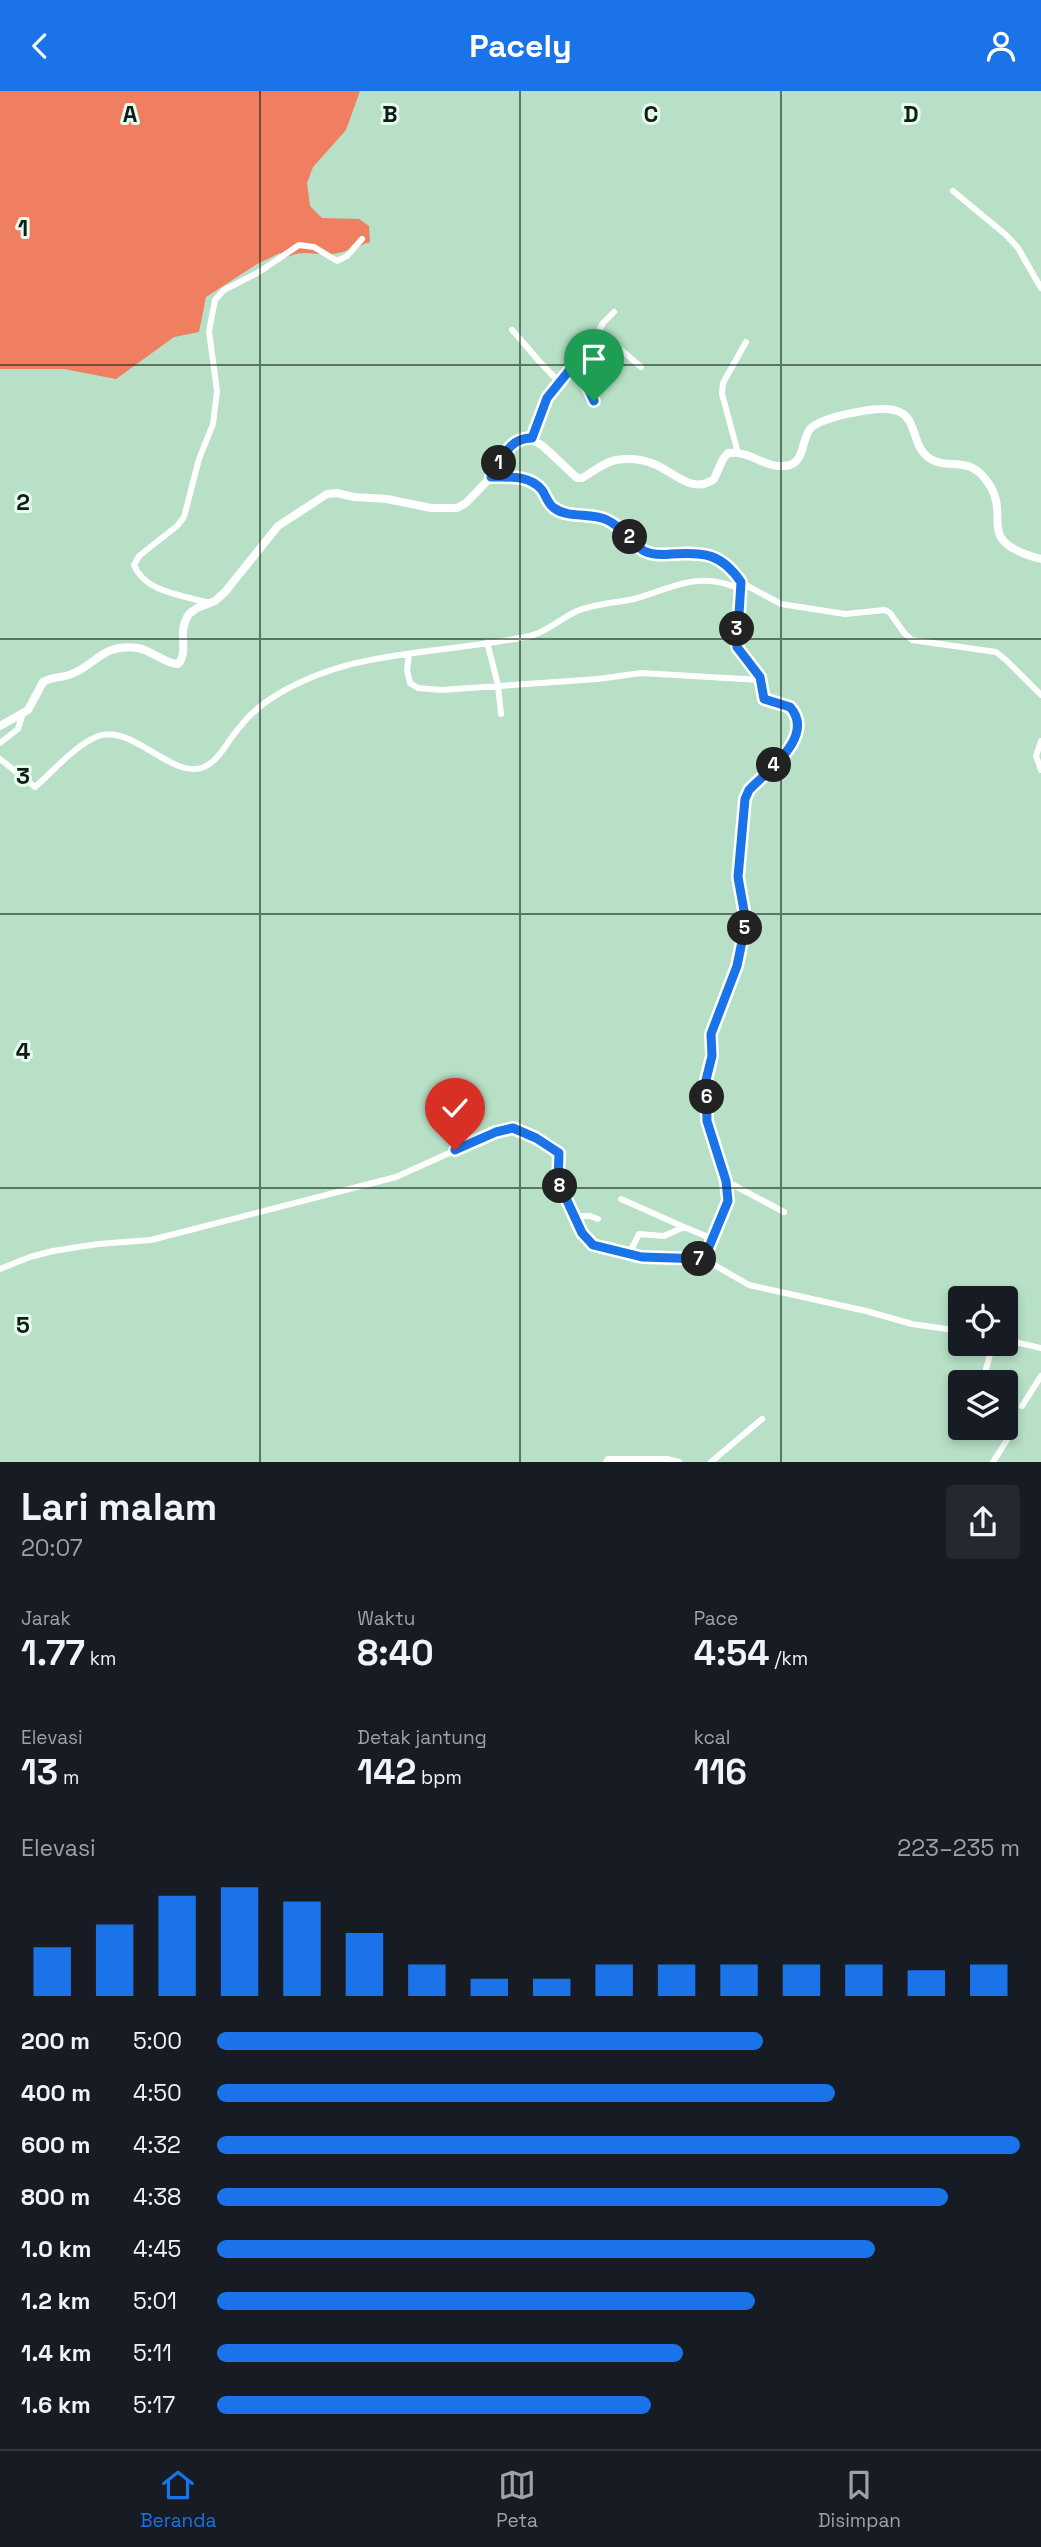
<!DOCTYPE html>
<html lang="id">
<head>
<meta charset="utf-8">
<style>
	:root { --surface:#171b24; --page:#242831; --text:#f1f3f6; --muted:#9ea1a6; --line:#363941; --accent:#1a73e8 }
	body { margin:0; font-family:"Space Grotesk",sans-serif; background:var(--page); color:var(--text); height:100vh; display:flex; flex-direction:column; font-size:26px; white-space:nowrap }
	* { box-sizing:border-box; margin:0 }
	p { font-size:23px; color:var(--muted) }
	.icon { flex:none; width:38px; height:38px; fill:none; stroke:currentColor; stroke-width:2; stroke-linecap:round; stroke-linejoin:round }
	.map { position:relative; height:1371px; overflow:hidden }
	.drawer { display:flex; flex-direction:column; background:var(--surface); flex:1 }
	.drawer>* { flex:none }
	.buttons { position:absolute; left:948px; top:1195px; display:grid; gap:14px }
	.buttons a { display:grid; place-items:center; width:70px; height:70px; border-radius:7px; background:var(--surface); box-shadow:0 4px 10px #0003; font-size:35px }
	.pin { position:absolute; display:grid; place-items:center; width:60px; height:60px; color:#fff; margin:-72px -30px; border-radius:50% 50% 50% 0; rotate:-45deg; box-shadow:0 0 7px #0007 }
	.pin .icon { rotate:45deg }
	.km { position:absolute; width:35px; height:35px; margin:-18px; border-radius:50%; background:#222; color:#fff; font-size:19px; line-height:35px; text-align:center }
	.round { display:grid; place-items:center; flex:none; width:74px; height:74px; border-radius:7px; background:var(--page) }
	.headline { display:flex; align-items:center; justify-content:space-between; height:119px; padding:0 21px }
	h1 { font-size:38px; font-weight:600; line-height:52px }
	.metrics { display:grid; grid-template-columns:repeat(3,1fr); gap:10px; height:119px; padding:7px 21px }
	.metrics div { display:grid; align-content:center }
	.metrics b { font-size:35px; font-weight:600 }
	.metrics small { font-size:19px; font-weight:400 }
	.metrics p { font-size:19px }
	.chart { height:196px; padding:14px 21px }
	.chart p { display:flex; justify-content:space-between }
	.chart svg { width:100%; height:126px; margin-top:7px; stroke:var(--accent); stroke-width:6 }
	ul { padding:0 21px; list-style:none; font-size:23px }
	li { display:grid; grid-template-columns:112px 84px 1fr; align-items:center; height:52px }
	li i { height:18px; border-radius:9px; background:var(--accent) }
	header { display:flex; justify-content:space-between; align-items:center; height:91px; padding:0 21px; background:var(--accent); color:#fff; font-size:32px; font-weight:600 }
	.tabs { display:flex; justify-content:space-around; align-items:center; height:98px; border-top:2px solid var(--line); background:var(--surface); font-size:19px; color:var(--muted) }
	.tabs a { display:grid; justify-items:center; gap:4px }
	.tabs .selected { color:var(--accent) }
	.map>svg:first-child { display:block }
</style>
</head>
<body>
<header><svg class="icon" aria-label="back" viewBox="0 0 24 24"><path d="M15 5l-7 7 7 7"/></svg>Pacely<svg class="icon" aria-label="person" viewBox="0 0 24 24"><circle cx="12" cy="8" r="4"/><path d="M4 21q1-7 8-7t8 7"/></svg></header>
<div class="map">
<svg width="1041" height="1371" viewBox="0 0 1041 1371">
	<rect width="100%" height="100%" fill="#b7e0c6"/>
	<path fill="#ef7f60" d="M0,0H360L346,39L313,76L307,92L310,115L322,127L359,128L369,135L370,151C358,155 344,162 332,163C314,165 307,158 287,166L280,162L257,173L206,206L199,241L174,246L116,288L64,278H0Z"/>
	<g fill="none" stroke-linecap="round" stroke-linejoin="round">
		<path stroke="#fff" stroke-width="6" d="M953,100L1006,144L1018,157L1041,197
			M512,239C528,256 541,275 559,290
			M599,243L610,249L641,276
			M576,271L594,310
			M532,347L551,300L591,255L603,232L614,221
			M738,362L722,303L723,292L746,251
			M491,386L528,389L540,397L554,417L563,421L604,428L624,439L638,455L649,462H697L718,468L728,474L744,493L781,513L845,523L885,519L890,522L905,543L912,549L996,561L1006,569L1041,604
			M741,491L737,557L760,586L764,608C772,612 782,610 790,616C819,640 764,682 749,699L745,708L739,786L746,831L737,875L711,943L712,965L707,989V1030L726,1090L728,1110L704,1168L749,1194L866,1220L912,1233L961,1240
			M209,512C184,504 145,502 134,474L139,465L177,435L184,426L199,368L213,333L217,300L209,240L215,209L224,199L259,181L299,154L314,156L337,170L347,165L362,148
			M487,551L498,594L501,623
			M409,563L407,579L410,592L418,597L441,599L598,588L641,582L761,589
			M1041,650L1036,665L1041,679
			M0,652L18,638L23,622
			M0,668L35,696C54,680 73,656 96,646C131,630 172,690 204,676C220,669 228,649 239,637C248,625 262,613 275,605C354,556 443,564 530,545C547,541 561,527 577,520C594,513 615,512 634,508C673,497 699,479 740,498
			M726,1090L784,1121
			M621,1108L684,1136
			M575,1125H590L598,1128
			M629,1163L639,1143L664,1145L684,1136L713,1148
			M0,1178L30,1166L53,1160L98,1153L151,1149L396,1086L496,1041L508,1037L519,1039L557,1059L559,1062L558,1090L582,1142L593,1154L642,1165L704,1168
			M1006,1249L1041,1257
			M987,1292L986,1278L993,1253
			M1022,1315L1041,1285
			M606,1371L608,1368H667L679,1371
			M711,1371L762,1328
			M993,1371L1007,1349L1005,1344L994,1337"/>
		<path stroke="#fff" stroke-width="8" d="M0,635L28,619L43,591C51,586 60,587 69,584C96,575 101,552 138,557C153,560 165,573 178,573C190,560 176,541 189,523L197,517L215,510L225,501L278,435L327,403L337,402L354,406L387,408L431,417H457L466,412L491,386L501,366L512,353L529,347L543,355L577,387H582C593,381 604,371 616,369C629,367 642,368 654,373C674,381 693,404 714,388L723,368L728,362C753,359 765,380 790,374C804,370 802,348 810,338C821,326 870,317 887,318C921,320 908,352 929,367C948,380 966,363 986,389C1015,426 970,449 1041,468"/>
	</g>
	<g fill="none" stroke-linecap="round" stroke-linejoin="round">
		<defs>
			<path id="route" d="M455,1059L496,1041L513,1037L536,1047L559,1062L558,1090L582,1142L593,1154L642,1166L704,1168L728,1110L726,1090L707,1030L706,989L712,965L711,943L737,875L746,831L738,786L745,708L749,699C768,679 816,645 790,616L764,608L760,586L737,556L741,491C721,462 704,461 671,463C662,464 652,464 644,460C630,451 623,436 607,429C590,421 569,428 554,417C548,413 546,405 542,399C530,384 509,386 491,386C503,369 507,347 532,347L547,307L576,271L594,310"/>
		</defs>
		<use href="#route" stroke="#fff" stroke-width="14"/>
		<use href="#route" stroke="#1a73e8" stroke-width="9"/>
	</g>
	<path fill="none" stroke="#101f16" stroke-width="2" stroke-opacity="0.55" d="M260,0V1371M520,0V1371M781,0V1371M0,274H1041M0,548H1041M0,823H1041M0,1097H1041"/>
	<g font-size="23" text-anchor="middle" font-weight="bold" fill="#101f16" stroke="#e7fbee" stroke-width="6" stroke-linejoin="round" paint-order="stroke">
		<text x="130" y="31">A</text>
		<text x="390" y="31">B</text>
		<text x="651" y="31">C</text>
		<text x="911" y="31">D</text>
		<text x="23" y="145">1</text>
		<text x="23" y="419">2</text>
		<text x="23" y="693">3</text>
		<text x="23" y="968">4</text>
		<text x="23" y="1242">5</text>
	</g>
</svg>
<div class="buttons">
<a><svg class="icon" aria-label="locate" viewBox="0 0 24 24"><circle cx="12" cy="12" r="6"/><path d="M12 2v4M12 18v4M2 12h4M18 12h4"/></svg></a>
<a><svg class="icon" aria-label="layers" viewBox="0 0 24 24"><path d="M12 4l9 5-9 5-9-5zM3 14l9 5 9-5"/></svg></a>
</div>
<div class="pin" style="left:594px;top:310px;background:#1e9e55"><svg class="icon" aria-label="arrive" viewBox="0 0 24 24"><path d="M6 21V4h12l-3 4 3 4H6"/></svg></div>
<div class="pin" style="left:455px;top:1059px;background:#d93025"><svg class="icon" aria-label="check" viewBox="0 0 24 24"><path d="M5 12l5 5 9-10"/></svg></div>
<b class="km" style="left:499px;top:372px">1</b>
<b class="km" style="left:630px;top:446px">2</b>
<b class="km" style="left:737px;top:538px">3</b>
<b class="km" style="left:774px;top:674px">4</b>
<b class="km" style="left:745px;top:837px">5</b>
<b class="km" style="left:707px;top:1006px">6</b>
<b class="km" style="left:699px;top:1168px">7</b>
<b class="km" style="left:560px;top:1095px">8</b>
</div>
<section class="drawer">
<div class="headline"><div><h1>Lari malam</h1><p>20:07</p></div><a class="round"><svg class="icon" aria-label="share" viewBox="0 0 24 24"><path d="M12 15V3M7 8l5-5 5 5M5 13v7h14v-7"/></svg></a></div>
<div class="metrics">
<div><p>Jarak</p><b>1.77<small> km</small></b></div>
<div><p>Waktu</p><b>8:40</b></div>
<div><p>Pace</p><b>4:54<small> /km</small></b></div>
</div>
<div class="metrics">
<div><p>Elevasi</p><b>13<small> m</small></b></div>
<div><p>Detak jantung</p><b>142<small> bpm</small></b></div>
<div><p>kcal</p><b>116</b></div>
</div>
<div class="chart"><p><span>Elevasi</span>223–235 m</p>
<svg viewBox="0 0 160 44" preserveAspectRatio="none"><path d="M5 44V27M15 44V19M25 44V9M35 44V6M45 44V11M55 44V22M65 44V33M75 44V38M85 44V38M95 44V33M105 44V33M115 44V33M125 44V33M135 44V33M145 44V35M155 44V33"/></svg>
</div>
<ul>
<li><b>200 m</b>5:00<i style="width:68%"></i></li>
<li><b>400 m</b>4:50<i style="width:77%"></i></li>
<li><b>600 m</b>4:32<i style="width:100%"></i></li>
<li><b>800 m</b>4:38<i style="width:91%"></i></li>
<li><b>1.0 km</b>4:45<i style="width:82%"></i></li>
<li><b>1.2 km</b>5:01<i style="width:67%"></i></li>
<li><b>1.4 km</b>5:11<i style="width:58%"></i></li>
<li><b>1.6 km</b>5:17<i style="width:54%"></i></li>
</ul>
</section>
<nav class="tabs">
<a class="selected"><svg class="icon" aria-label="home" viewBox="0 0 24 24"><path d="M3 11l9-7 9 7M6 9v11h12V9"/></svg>Beranda</a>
<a><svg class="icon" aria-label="map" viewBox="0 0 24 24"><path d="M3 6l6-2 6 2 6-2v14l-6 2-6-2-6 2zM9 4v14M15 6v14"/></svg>Peta</a>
<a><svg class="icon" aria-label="saved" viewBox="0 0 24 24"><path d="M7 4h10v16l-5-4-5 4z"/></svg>Disimpan</a>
</nav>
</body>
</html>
